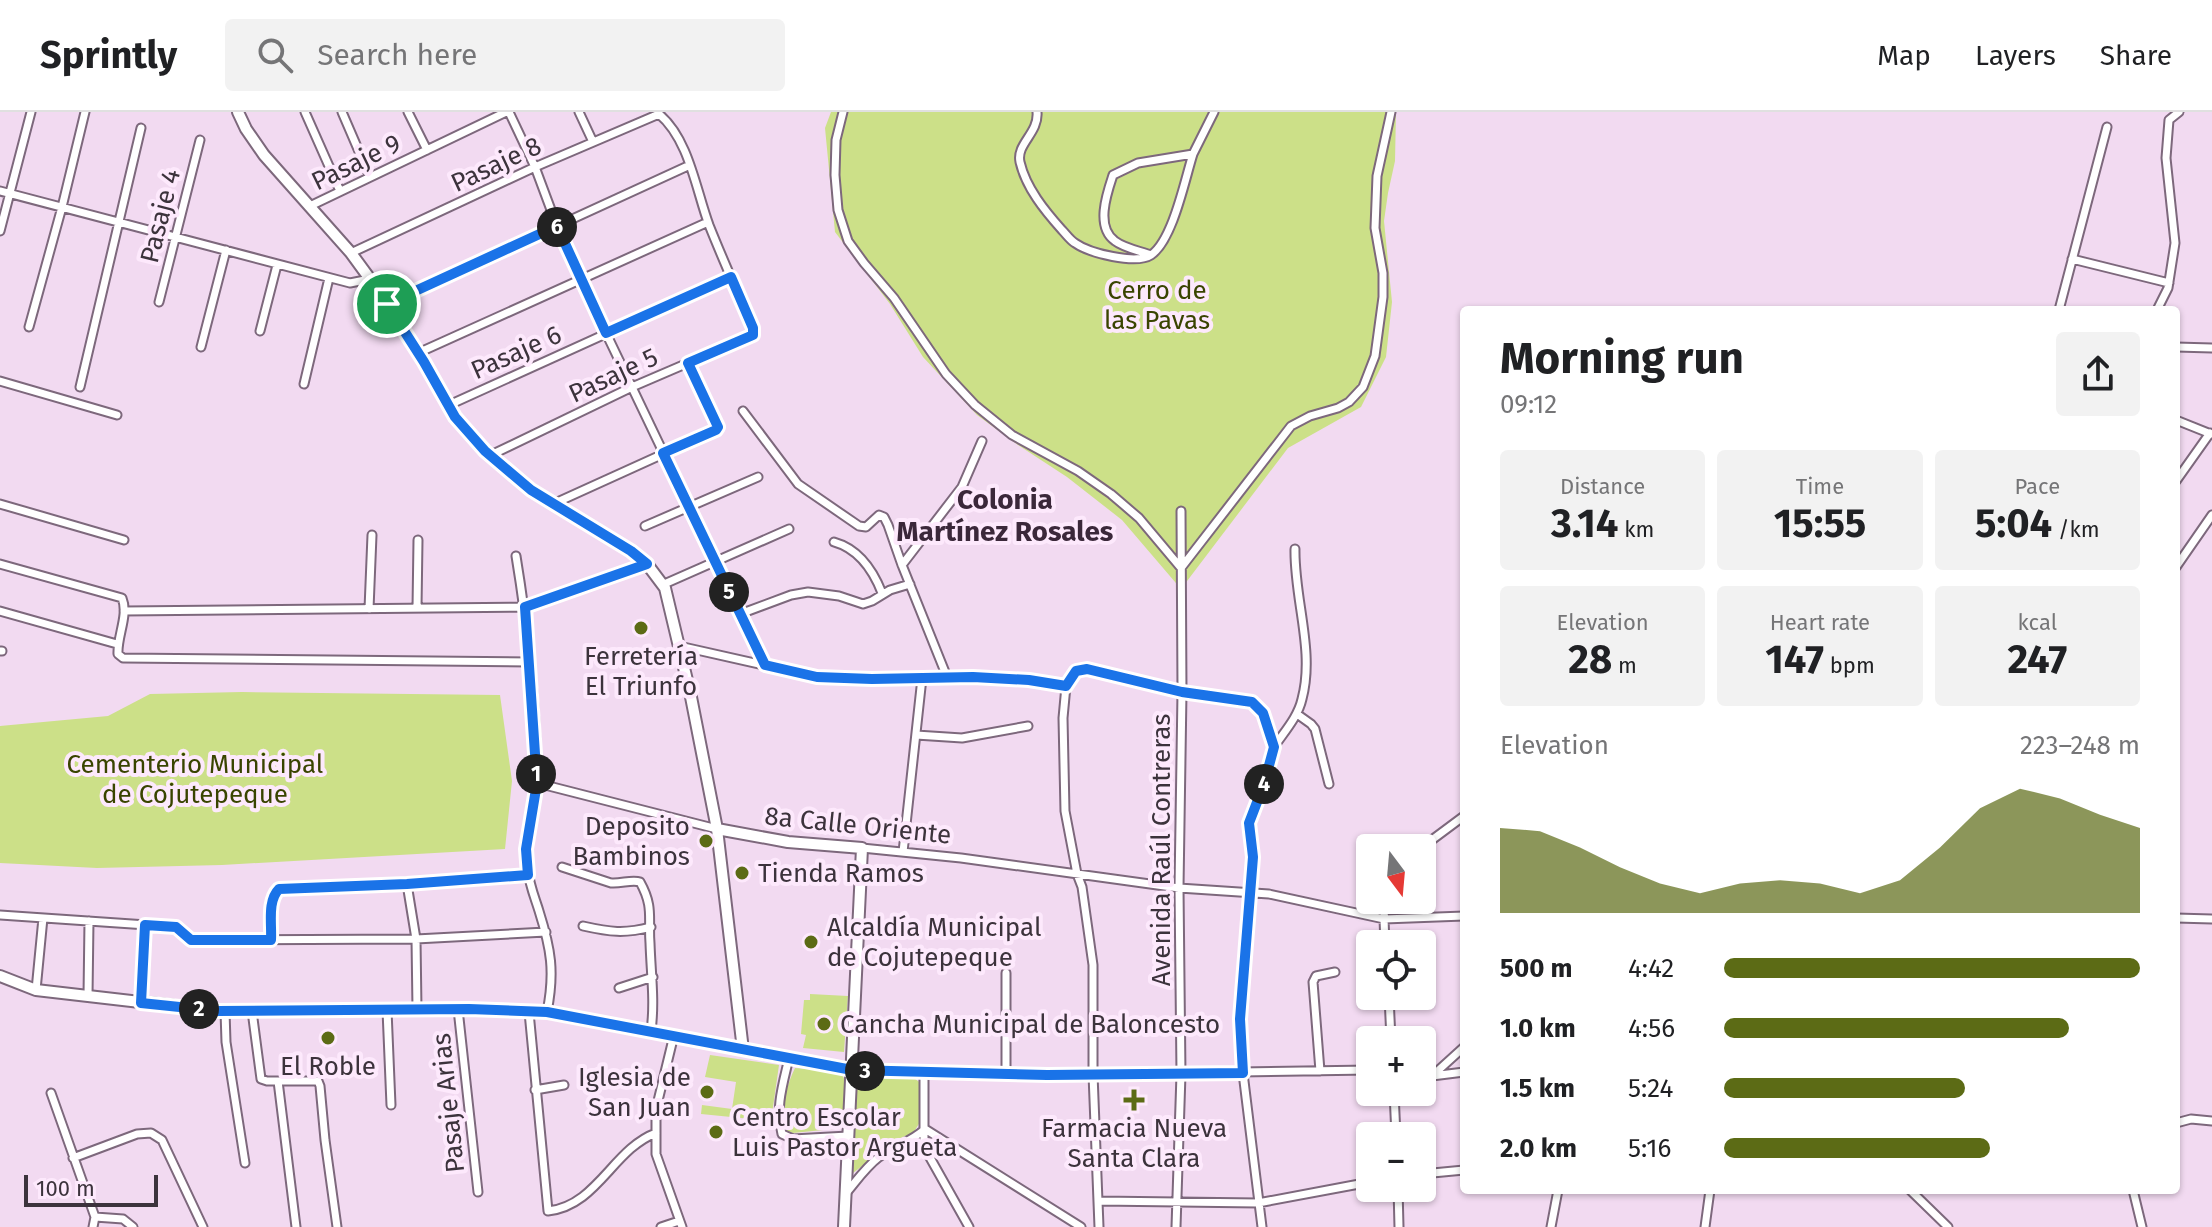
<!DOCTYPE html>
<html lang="en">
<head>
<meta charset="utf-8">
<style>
	:root { --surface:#fff; --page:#f2f2f2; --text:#202124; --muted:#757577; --line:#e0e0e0; --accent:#5c6b15 }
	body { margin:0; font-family:"Fira Sans",sans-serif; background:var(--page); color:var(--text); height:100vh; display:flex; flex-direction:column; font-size:30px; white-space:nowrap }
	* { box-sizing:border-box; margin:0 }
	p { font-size:26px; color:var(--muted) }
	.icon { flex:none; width:44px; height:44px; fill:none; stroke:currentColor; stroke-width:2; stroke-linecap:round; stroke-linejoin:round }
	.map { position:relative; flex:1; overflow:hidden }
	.panel { position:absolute; left:1460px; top:194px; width:720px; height:888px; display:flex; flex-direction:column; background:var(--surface); border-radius:8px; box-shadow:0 2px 6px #0004 }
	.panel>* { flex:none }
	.needle { width:52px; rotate:164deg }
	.fabs { position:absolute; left:1356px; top:722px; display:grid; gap:16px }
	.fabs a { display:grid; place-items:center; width:80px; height:80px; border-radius:8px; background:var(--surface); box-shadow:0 2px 6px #0004; font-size:40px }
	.scale { position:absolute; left:24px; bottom:20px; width:134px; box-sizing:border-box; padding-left:8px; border:4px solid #3c333c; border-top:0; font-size:22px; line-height:28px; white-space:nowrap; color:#3c333c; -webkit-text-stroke:6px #fde9fc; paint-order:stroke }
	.pin { position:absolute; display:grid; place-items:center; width:68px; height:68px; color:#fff; margin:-34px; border:4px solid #fff; border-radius:50%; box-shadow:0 2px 8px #0007 }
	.km { position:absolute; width:40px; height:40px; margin:-20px; border-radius:50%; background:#222; color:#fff; font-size:22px; line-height:40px; text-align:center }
	.round { display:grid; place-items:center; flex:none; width:84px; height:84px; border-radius:8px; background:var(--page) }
	.summary { display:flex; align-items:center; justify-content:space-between; height:136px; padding:0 40px }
	h1 { font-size:44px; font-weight:700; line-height:60px }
	.metrics { display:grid; grid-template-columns:repeat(3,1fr); gap:12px; height:136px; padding:8px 40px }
	.metrics div { display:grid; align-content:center; border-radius:8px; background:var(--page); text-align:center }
	.metrics b { font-size:40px; font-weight:700 }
	.metrics small { font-size:22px; font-weight:400 }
	.metrics p { font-size:22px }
	.chart { height:224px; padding:16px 40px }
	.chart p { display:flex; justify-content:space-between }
	.chart svg { width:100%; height:144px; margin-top:8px; fill:var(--accent); opacity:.7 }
	ul { padding:0 40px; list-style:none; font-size:26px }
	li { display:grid; grid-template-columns:128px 96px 1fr; align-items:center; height:60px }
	li i { height:20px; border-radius:10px; background:var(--accent) }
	header { display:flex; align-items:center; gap:48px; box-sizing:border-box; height:112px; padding:0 40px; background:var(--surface); border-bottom:2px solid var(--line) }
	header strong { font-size:38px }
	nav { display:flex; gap:44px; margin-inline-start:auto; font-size:28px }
	.search { width:560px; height:72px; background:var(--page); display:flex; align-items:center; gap:20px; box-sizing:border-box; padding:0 28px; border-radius:8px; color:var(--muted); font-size:30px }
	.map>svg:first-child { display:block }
</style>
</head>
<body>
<header>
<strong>Sprintly</strong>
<div class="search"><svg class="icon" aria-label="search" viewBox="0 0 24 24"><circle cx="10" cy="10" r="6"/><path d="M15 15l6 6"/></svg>Search here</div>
<nav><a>Map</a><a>Layers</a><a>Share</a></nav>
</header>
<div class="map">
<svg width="2212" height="1115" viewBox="0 0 2212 1115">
	<rect width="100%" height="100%" fill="#f2daf1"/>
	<path fill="#cce088" d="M831,0H1396L1395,49L1388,81L1384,109L1392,190L1386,245L1361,295L1288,336L1181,477L1122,408L1067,365L1018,333L977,303L923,245L890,192L835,120L825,16Z
		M242,580L500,583L512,669L505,737L222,753L97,756L0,751V614L108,604L150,582Z
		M810,882L848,884L844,940L803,936L806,923L801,922L804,888H810Z
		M710,943L779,953L771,1009L701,1002L702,993L732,997L736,970L705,965Z
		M795,956L841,959L846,972L843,1016L793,1021L787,1019C779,999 786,975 795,956Z
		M868,963L911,964L925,974V1002L912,1023L878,1042L853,1061L852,1036L856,967Z"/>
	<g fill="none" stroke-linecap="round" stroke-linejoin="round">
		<defs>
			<path id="street" d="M305,0L340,79
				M342,0L370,65
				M408,0L427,38
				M509,0L535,55L557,114L606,221L765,553
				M579,0L593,30
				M843,0L836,28L835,63L838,98L848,129L864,151L894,186L946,262L975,293L1012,323L1078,359L1111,382L1139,406L1181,456L1291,314L1310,304L1338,296L1349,290L1363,275L1375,244L1383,185V161L1375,116L1377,64L1391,0
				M1037,0C1039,21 1016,32 1020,50C1026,76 1045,99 1062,118C1066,122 1070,128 1075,131C1089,141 1136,153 1151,143C1173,128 1185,67 1193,42L1138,51L1113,63C1107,81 1095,115 1115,129C1124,136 1140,139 1151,143
				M1193,42L1214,0
				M0,79L350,171L370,167
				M310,94L506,0
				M0,119L31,0
				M351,141L535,55L659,2C689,27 696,78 709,113C723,148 738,182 753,216V223L632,275L491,343
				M2072,147L2169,171
				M159,190L200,28
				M387,192L690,53
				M2059,198L2107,15
				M2157,198L2168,176L2175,131L2166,46L2169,8L2179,0
				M29,215L62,95L85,0
				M260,219L277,153
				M201,235L226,138
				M2176,235L2212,236
				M418,241L708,110
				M0,269L117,303
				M304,272L329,166
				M80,275L141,16
				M449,293L731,165
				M743,299L798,372L859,414L866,415L879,403L884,405L888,413L902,453L947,565
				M2176,308L2211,322
				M2176,369L2210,321
				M0,392L124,428
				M553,392L716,318L718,315L717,309L688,251
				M645,414L758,365
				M834,430C859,437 873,458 882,481
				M516,444C528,517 536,593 537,668C537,698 525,727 528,758C529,772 535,786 539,799C551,837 555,860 547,900
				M0,452L122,486C129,503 117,524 118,542L123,546L530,550
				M902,453L962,375L982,329
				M2176,455L2212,403
				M662,473L789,417
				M417,496L418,428
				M369,497L372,423
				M0,499L117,532
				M124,499L525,495L647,452
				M740,502L791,483L808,480L839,484L863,492L872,489L890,478L910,472
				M679,534L817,565L872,567L973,565L1029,568L1066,574
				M0,539H2
				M1297,602L1311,612L1315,617L1329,672
				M916,623L962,626L1028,614
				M1274,635C1284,620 1298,605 1302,587C1315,539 1294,487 1295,437
				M537,671L717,717
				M862,736L961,746L1179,776L1269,782L1384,807L1464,804
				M1421,736L1464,704
				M903,740L922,566
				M562,755L611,771C621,772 632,767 640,770C654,795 648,806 650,831C651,862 655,889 651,919
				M0,803L176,815L186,826L195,828L416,827L546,820
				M2176,806L2212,807
				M583,814C610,820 624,822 651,815
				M271,828C272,812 267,789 279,777L407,772
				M1385,832L1384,807L1385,788
				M619,876L653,865
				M36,878L43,806
				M88,884L89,809
				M1389,884L1391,928
				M141,891L145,813
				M417,897L416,827L407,772L528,763
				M458,897L478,1080
				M387,898L391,993
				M225,899L226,930L245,1051
				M252,899L261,967L267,969H318L320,974L325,1028L337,1115
				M529,900L548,1099C597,1094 613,1037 656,1021
				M674,923L656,997V1042L682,1115
				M789,946C783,972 775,996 782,1022L793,1027L848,1024
				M852,958L1047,963L1370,958
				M1320,959L1313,870L1316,864L1335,860
				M924,961V1035L969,1115
				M1006,962V861
				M1422,962L1432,964L1464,960
				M1432,964L1464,935
				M278,969L296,1115
				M535,978L564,973
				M1394,980L1396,1024
				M51,981L95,1105L93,1115
				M2176,1011L2191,1007L2212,1009
				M925,1017L1081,1115
				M73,1046L137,1022L151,1021L162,1028L203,1115
				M1422,1062L1464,1058
				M1398,1076L1399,1115
				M1910,1078L1948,1115
				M2133,1078L2142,1115
				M847,1080C857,1068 866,1055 879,1045C894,1034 911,1030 925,1017
				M1099,1089L1258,1091L1370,1070
				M95,1105L123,1107L133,1115
				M661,1115L679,1109
				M1099,1115L1093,962V853L1082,775L1077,762L1065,699L1063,606L1066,574L1076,559L1087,557L1182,580L1252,590L1263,601L1268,614L1274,635L1264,672L1249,711L1253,745L1240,907L1243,961L1262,1115
				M1176,1115L1181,962L1179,776L1182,580L1181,399
				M1551,1115L1558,1078
				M1705,1115L1710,1078"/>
			<path id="secondary" d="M238,0L246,17L264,43L351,141L370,167L424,250L455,305L485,339L531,378L631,439L647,452L665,476L691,585L717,717L743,938
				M717,717L788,730L862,736L844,1115
				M0,864L36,878L218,899L469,897L547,900L852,958"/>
		</defs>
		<use href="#street" stroke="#7d687c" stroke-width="11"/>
		<use href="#secondary" stroke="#7d687c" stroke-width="14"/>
		<use href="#street" stroke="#fff" stroke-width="7"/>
		<use href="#secondary" stroke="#fff" stroke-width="10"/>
	</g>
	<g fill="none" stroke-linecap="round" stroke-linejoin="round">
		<defs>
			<path id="route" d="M557,114L606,221L731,165L753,216V223L688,251L718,315L716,318L663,341L765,553L817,565L872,567L973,565L1029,568L1066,574L1076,559L1087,557L1182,580L1252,590L1263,601L1274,635L1264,672L1249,711L1253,745L1240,907L1243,961L1047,963L852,958L547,900L469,897L218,899L141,891L145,813L176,815L191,828H271C272,812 267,789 279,777L407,772L528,763L526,737L537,671L525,495L647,452L631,439L531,378L485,339L455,305L424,250L387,192Z"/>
		</defs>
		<use href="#route" stroke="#fff" stroke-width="16"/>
		<use href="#route" stroke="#1a73e8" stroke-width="10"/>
	</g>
	<g fill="#5c6b15" stroke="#fde9fc" stroke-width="3">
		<circle cx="641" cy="516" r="8"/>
		<circle cx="706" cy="729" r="8"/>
		<circle cx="742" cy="761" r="8"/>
		<circle cx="811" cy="830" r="8"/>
		<circle cx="824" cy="912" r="8"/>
		<circle cx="328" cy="926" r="8"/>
		<circle cx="707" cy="980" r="8"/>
		<path d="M1130 976h8v8h8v8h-8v8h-8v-8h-8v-8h8z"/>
		<circle cx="716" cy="1020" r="8"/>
	</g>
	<g text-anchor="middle" stroke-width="8" stroke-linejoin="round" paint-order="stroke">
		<g font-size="26" fill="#3c333c" stroke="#fde9fc">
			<text transform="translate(356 50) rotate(-26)" y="9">Pasaje 9</text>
			<text transform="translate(496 52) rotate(-25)" y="9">Pasaje 8</text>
			<text transform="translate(160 104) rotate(-76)" y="9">Pasaje 4</text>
			<text transform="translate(516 240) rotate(-24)" y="9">Pasaje 6</text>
			<text transform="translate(613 263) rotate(-25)" y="9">Pasaje 5</text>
			<text transform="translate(858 713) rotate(6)" y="9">8a Calle Oriente</text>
			<text transform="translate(1161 738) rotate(-90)" y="9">Avenida Raúl Contreras</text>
			<text transform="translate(448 991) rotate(-96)" y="9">Pasaje Arias</text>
		</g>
		<g font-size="26" fill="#394400" stroke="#fde9fc">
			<text x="1157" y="187">Cerro de<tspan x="1157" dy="30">las Pavas</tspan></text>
			<text x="195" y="661">Cementerio Municipal<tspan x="195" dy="30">de Cojutepeque</tspan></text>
		</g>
		<g font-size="26" fill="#3c333c" stroke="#fde9fc" text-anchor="start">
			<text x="641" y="553" text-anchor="middle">Ferretería<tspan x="641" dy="30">El Triunfo</tspan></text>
			<text x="690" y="723" text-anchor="end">Deposito<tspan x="690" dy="30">Bambinos</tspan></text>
			<text x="758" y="770">Tienda Ramos</text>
			<text x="827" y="824">Alcaldía Municipal<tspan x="827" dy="30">de Cojutepeque</tspan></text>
			<text x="840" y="921">Cancha Municipal de Baloncesto</text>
			<text x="328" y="963" text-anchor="middle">El Roble</text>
			<text x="691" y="974" text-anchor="end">Iglesia de<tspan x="691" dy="30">San Juan</tspan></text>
			<text x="732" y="1014">Centro Escolar<tspan x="732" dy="30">Luis Pastor Argueta</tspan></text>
			<text x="1134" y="1025" text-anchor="middle">Farmacia Nueva<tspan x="1134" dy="30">Santa Clara</tspan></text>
		</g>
		<g font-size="28" font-weight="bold" fill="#3b283a" stroke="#fde9fc">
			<text x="1005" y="397">Colonia<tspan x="1005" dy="32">Martínez Rosales</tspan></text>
		</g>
	</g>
</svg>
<div class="fabs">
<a><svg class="needle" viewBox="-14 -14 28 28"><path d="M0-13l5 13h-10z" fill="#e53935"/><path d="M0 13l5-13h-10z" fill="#757577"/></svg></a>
<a><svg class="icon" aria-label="locate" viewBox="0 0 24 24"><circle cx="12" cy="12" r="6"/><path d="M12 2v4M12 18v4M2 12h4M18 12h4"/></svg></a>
<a>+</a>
<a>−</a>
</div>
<div class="scale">100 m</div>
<div class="pin" style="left:387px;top:192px;background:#1e9e55"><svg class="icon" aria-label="arrive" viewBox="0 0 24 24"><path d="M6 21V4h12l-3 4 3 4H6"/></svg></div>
<b class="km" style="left:536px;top:662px">1</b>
<b class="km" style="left:199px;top:897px">2</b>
<b class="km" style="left:865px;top:959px">3</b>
<b class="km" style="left:1264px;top:672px">4</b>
<b class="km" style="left:729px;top:480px">5</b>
<b class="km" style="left:557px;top:115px">6</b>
<section class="panel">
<div class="summary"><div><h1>Morning run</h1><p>09:12</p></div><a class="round"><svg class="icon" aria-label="share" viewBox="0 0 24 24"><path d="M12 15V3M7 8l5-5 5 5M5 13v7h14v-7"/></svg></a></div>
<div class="metrics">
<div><p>Distance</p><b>3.14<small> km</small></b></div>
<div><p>Time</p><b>15:55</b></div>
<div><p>Pace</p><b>5:04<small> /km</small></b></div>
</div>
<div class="metrics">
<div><p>Elevation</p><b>28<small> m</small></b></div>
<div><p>Heart rate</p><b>147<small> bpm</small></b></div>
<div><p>kcal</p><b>247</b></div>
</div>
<div class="chart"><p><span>Elevation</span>223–248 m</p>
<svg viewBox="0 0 160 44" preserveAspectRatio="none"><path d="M0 44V18L10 19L20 24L30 30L40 35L50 38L60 35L70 34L80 35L90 38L100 34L110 24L120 12L130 6L140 9L150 14L160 18V44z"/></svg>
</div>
<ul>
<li><b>500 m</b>4:42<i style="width:100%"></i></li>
<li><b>1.0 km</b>4:56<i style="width:83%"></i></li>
<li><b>1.5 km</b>5:24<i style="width:58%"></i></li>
<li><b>2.0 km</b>5:16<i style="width:64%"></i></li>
</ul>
</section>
</div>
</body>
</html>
